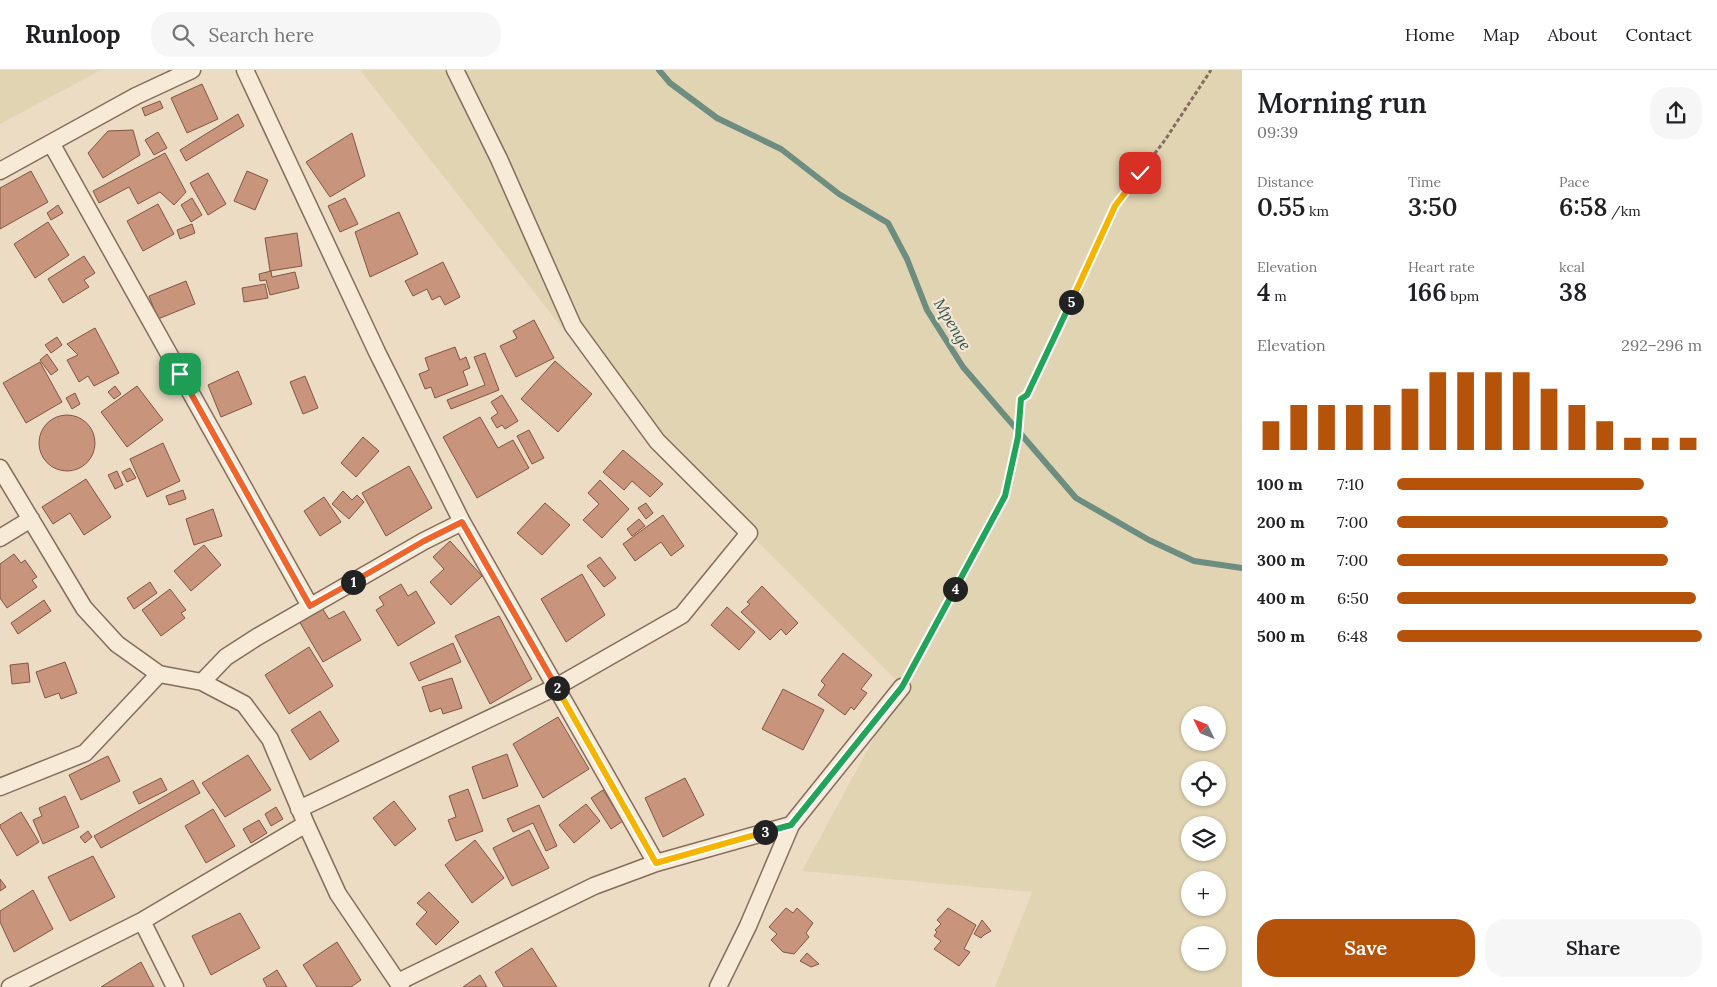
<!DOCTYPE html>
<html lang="en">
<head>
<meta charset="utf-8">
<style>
	:root { --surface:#fff; --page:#f6f6f6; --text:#202124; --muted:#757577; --line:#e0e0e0; --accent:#b45309 }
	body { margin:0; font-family:Lora,serif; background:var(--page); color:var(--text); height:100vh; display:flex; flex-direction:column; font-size:19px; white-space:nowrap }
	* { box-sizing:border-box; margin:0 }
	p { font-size:16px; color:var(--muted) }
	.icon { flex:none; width:28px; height:28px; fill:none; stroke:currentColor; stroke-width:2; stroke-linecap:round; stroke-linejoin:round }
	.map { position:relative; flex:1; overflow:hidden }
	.side { display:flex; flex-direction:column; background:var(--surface); width:475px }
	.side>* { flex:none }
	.needle { width:32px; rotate:313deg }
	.buttons { position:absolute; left:1181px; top:636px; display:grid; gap:10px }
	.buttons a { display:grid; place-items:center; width:45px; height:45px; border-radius:50%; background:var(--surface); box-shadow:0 1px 4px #0004; font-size:25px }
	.pin { position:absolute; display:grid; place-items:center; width:42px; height:42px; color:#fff; margin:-21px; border-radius:10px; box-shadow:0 2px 8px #0006 }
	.km { position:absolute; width:25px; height:25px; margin:-12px; border-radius:50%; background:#222; color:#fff; font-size:14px; line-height:25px; text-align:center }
	.round { display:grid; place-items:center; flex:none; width:52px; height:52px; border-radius:20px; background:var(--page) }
	.summary { display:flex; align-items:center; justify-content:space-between; height:85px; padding:0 15px }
	h1 { font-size:28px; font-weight:600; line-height:38px }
	.stats { display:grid; grid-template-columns:repeat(3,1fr); gap:8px; height:85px; padding:5px 15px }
	.stats div { display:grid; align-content:center }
	.stats b { font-size:25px; font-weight:600 }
	.stats small { font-size:14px; font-weight:400 }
	.stats p { font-size:14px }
	.chart { height:140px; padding:10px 15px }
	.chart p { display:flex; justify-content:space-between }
	.chart svg { width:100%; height:90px; margin-top:5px; stroke:var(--accent); stroke-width:6 }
	.cta { display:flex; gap:10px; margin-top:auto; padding:10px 15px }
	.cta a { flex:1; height:58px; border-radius:20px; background:var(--accent); color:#fff; font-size:20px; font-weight:600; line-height:58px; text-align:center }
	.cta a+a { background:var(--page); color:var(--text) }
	ul { padding:0 15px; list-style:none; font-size:16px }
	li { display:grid; grid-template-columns:80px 60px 1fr; align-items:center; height:38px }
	li i { height:12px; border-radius:6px; background:var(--accent) }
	header { display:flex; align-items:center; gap:30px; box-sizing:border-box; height:70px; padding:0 25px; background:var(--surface); border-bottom:1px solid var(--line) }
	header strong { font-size:24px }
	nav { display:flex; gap:28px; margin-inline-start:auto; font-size:18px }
	.search { width:350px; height:45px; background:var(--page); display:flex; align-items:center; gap:12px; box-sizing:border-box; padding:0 18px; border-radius:20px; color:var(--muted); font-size:19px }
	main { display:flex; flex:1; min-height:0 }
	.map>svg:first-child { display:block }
</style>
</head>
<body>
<header>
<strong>Runloop</strong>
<div class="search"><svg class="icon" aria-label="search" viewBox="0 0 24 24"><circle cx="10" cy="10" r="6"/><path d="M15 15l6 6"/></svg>Search here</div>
<nav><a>Home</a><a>Map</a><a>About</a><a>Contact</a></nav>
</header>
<main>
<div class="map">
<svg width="1242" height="917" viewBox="0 0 1242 917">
	<rect width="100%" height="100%" fill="#ecdcc4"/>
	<path fill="#e1d4b2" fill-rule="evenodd" d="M0,0H101L0,54Z
		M360,0H1242V917H995L1032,822L802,801L902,616L629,343ZM1190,645H1218V672H1190ZM1190,700H1218V728H1190ZM1190,755H1218V782H1190ZM1190,810H1218V838H1190ZM1190,865H1218V892H1190Z"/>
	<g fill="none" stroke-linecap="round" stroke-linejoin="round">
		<path stroke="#6d8d81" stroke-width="6" d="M659,0L670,13L717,48L781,79L839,124L888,153L907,189L927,240L963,297L1076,428L1149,470L1194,491L1242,498"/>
	</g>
	<path fill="#c8947c" stroke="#835543" d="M202,14L218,49L187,63L171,28Z
		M160,31L163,38L145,46L142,38Z
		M238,44L244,56L186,91L180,80Z
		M133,60L140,85L103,108L88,83L108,61Z
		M158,62L167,78L154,85L145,70Z
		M352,63L365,106L330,127L306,92Z
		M165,83L186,122L174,135L160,122L138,134L129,117L99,133L93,121Z
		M31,101L48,132L0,159V118Z
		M247,101L268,110L255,140L234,131Z
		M208,103L226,134L208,145L190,113Z
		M192,128L202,145L191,152L181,135Z
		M345,128L358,154L340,162L328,136Z
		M158,134L174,164L143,181L127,151Z
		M58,135L63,143L51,150L47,143Z
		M399,142L418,184L370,207L355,162Z
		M48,152L69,185L35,208L14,174Z
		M192,154L195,163L180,169L177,160Z
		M297,163L302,196L270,201L265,168Z
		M84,186L95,203L84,210L89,217L63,233L48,209Z
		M443,192L460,227L445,235L440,226L432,230L427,219L413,226L405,211Z
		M271,201L272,207L295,202L299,218L270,225L266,210L260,211L259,204Z
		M186,211L195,234L158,249L149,226Z
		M265,214L268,228L244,232L242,218Z
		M534,250L554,288L516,307L500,276L517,268L513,261Z
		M95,258L119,303L94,316L88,306L79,312L67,290L78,285L67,274Z
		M57,267L62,275L51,283L45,275Z
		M455,277L460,290L466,287L470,298L463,301L468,315L435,328L431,317L425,319L419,304L429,300L425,288Z
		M485,283L499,320L451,339L447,330L485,315L474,287Z
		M47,284L58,300L51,305L40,290Z
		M555,291L592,324L558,362L521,329Z
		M40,292L62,332L26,353L3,313Z
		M238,301L252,334L221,347L208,315Z
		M305,306L318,338L303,344L290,312Z
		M115,316L121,324L114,329L108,322Z
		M137,316L163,350L127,377L101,342Z
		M75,323L80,334L72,339L66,328Z
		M502,325L518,351L505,359L502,355L497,358L491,348L498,343L491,332Z
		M39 373a28 28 0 1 1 56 0a28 28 0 1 1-56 0Z
		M480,347L498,378L513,370L529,398L477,428L443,367Z
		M529,360L544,388L532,394L517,366Z
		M363,367L379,381L356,407L341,393Z
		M163,373L180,411L147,427L130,389Z
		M623,380L663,414L650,427L632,411L624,420L603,402Z
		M409,396L432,438L386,466L362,423Z
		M130,398L136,408L127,412L122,402Z
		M117,401L123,415L115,419L108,405Z
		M86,409L111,447L84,465L70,443L53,454L42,437Z
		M600,410L629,439L602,468L583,450L599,434L588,423Z
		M183,420L186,429L169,435L166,426Z
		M343,421L352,430L357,425L364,432L349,449L332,434Z
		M324,427L341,452L320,466L304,441Z
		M545,433L570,455L542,485L517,463Z
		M646,433L653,443L646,449L638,438Z
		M213,439L222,466L194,475L186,449Z
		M663,445L684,476L671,486L661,472L635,491L623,474Z
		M639,449L645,456L632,466L627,459Z
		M450,471L482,506L451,535L430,512L444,499L433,487Z
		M204,475L221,495L191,521L174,501Z
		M14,484L21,493L25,490L37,507L32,510L37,517L7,538L0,528V494Z
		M600,487L616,508L604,517L587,496Z
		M582,504L605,545L566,572L541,529Z
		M150,512L157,523L134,539L127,528Z
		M401,514L408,526L416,521L435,553L398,576L376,540L384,535L379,527Z
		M762,516L798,553L786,565L781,559L770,570L741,542L750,534L747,532Z
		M170,519L186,540L181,543L185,548L161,566L142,540Z
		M44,530L51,541L18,564L11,553Z
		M727,537L755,562L739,580L711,555Z
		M322,538L329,549L344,541L361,570L323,592L299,551Z
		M499,546L532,609L490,634L455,566Z
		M453,573L461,592L419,611L410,593Z
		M309,577L333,616L289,644L265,605Z
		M843,583L872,605L861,619L867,623L854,640L851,637L845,645L818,625L825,615L821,611Z
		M65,592L77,623L61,629L59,623L45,628L36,602Z
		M28,593L30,612L12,614L10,595Z
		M452,608L462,638L443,644L441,638L430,642L422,617Z
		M783,619L824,640L803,680L762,659Z
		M320,641L339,671L310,690L291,660Z
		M558,647L589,699L543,728L513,674Z
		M507,684L518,716L483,729L472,697Z
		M248,685L271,720L225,747L202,713Z
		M108,686L120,711L81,730L69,705Z
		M161,708L167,720L139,734L133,722Z
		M685,708L704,745L663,767L645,728Z
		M193,710L200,723L101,778L94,766Z
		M468,719L483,761L456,771L448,750L456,747L449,726Z
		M603,720L623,751L611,759L591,728Z
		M65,726L79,757L43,774L33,750L42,746L39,738Z
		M394,731L416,759L395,776L373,748Z
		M586,734L600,751L574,773L559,755Z
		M539,735L557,776L546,781L533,753L513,762L507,749Z
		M276,737L283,749L271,756L265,744Z
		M213,739L235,776L206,793L185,756Z
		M21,742L39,772L17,786L0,757V755Z
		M259,750L267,763L251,773L243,759Z
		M529,760L549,798L512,816L493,778Z
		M88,761L92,767L85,773L80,767Z
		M475,770L504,808L472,833L445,795Z
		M93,786L115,827L70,851L48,807Z
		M0,809L6,817L0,821Z
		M33,820L53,859L14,882L0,852V841Z
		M429,822L459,852L436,875L416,854L427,842L417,833Z
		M786,838L793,843L797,838L813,853L806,863L809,867L794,884L783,882L771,870L777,864L769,857Z
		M948,838L976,855L964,879L970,882L959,896L934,879L941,871L934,866L937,862L935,860L941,854L937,850Z
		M240,843L260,878L211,905L192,866Z
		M982,850L991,861L984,865L981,868L974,864Z
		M337,872L361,910L351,917H317L303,895Z
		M532,878L557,917H504L495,902Z
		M807,883L819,894L811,897L800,891Z
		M141,892L154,917H101Z
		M277,900L287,917H267L263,909Z
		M480,905L487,917H463Z"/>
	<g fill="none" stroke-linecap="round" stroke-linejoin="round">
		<defs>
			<path id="minor" d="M245,0L377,282L462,452L656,793L594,816L398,912
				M51,73L310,536
				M0,101L136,26L192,0
				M0,398L84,538L117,574L159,604L202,612L244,634L270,669L306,754L338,824L401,917
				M0,468L31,449
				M202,612L226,587L257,567L424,471L462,452
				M0,717L85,683L159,604
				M299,739L556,617L682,545L749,463L657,371L573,256L499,89L455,0
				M656,793L791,755
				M142,851L175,917
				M10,917L142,851L306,754
				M718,917L748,856L791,755L902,617"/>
		</defs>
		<use href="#minor" stroke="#856d5c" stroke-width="19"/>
		<path stroke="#856d5c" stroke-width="3" stroke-dasharray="4 2.5" stroke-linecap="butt" d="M911,601L1005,426L1018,367L1021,329L1027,325L1115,136L1165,70L1211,0"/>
		<use href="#minor" stroke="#f7ead7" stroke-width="16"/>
	</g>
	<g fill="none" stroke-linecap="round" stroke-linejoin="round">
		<defs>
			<path id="split-1" d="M180,304L310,536L353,512"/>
			<path id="split-2" d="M353,512L424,471L462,452L557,618"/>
			<path id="split-3" d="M557,618L656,793L765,762"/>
			<path id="split-4" d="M765,762L791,755L902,617L955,519"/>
			<path id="split-5" d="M955,519L1005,426L1018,367L1021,329L1027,325L1071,232"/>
			<path id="split-6" d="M1071,232L1115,136L1140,103"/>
		</defs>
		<use href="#split-1" stroke="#fff" stroke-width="10"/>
		<use href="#split-2" stroke="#fff" stroke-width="10"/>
		<use href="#split-3" stroke="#fff" stroke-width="10"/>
		<use href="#split-4" stroke="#fff" stroke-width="10"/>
		<use href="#split-5" stroke="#fff" stroke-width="10"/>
		<use href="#split-6" stroke="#fff" stroke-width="10"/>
		<use href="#split-1" stroke="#f0652b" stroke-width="6"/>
		<use href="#split-2" stroke="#f0652b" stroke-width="6"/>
		<use href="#split-3" stroke="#f5b400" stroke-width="6"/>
		<use href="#split-4" stroke="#22a559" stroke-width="6"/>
		<use href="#split-5" stroke="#22a559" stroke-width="6"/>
		<use href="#split-6" stroke="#f5b400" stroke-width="6"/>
	</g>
	<g text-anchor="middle" stroke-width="4.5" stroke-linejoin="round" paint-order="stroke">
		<g font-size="16" font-style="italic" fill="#2f554f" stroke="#f3e7d3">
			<text transform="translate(953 254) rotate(59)" y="6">Mpenge</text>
		</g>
	</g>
</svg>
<div class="buttons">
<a><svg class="needle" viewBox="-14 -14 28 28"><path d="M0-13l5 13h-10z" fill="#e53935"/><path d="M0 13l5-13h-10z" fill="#757577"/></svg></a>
<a><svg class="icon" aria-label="locate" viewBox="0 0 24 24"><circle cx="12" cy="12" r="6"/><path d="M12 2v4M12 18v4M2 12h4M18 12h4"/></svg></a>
<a><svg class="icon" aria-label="layers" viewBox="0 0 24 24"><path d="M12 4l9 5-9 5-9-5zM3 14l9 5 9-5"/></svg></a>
<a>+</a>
<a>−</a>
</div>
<div class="pin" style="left:180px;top:304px;background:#1e9e55"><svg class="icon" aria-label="arrive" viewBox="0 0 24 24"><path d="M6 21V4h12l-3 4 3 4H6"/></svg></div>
<div class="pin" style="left:1140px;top:103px;background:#d93025"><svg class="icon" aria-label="check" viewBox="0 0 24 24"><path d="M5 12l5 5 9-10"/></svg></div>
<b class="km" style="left:353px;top:512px">1</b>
<b class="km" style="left:557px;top:618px">2</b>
<b class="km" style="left:765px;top:762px">3</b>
<b class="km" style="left:955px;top:519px">4</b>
<b class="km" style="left:1071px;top:232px">5</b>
</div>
<section class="side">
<div class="summary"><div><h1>Morning run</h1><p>09:39</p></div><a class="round"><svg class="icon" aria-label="share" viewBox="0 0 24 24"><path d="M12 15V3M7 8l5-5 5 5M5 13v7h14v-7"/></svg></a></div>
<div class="stats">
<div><p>Distance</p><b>0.55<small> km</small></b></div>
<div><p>Time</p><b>3:50</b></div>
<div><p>Pace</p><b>6:58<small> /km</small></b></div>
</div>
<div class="stats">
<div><p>Elevation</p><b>4<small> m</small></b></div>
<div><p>Heart rate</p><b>166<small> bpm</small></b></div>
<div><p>kcal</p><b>38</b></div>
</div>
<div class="chart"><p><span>Elevation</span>292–296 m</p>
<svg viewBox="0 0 160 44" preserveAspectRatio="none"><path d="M5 44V30M15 44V22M25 44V22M35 44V22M45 44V22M55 44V14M65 44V6M75 44V6M85 44V6M95 44V6M105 44V14M115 44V22M125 44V30M135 44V38M145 44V38M155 44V38"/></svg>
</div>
<ul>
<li><b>100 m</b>7:10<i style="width:81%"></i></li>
<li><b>200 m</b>7:00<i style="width:89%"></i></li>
<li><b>300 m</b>7:00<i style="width:89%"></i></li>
<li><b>400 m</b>6:50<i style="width:98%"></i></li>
<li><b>500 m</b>6:48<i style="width:100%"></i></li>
</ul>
<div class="cta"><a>Save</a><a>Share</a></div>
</section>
</main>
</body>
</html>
